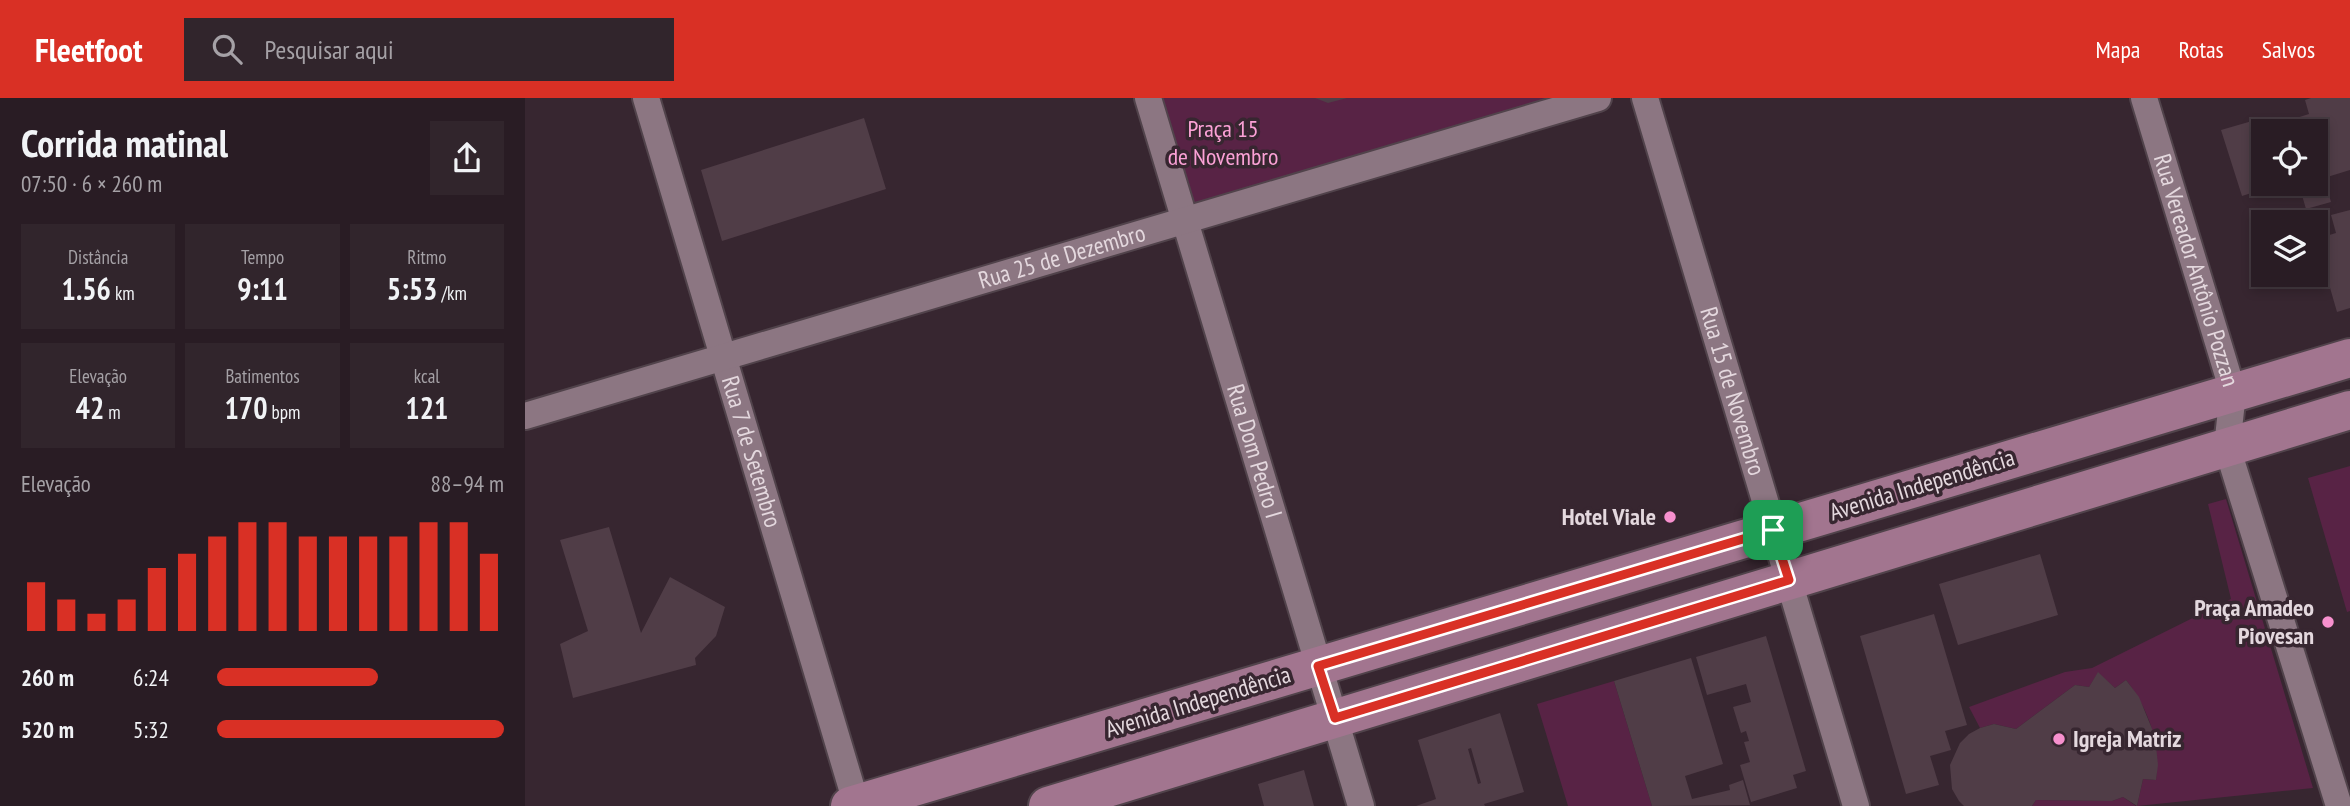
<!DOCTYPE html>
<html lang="pt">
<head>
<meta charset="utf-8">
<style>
	:root { --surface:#291c24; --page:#31252c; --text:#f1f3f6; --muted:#a5a1a6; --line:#453a41; --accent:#d93025 }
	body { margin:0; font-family:"PT Sans Narrow",sans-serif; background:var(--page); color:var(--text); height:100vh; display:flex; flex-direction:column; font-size:26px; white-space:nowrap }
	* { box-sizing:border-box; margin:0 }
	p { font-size:23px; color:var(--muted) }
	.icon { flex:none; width:38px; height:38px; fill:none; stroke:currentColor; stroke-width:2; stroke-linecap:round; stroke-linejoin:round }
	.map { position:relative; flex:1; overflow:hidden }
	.drawer { display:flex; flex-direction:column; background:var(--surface); width:525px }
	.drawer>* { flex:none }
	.buttons { position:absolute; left:1726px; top:21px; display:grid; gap:14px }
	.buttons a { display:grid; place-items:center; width:77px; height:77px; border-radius:0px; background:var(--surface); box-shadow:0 4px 10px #0003,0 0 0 2px var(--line); font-size:35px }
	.pin { position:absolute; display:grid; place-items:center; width:60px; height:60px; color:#fff; margin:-30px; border-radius:14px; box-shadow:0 4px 10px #0006 }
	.round { display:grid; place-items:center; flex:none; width:74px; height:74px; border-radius:0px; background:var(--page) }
	.head { display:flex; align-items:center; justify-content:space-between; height:119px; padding:0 21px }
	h1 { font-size:38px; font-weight:800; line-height:52px }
	.metrics { display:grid; grid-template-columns:repeat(3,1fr); gap:10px; height:119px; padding:7px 21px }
	.metrics div { display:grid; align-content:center; border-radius:0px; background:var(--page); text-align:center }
	.metrics b { font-size:30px; font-weight:800 }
	.metrics small { font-size:19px; font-weight:400 }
	.metrics p { font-size:19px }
	.chart { height:196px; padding:14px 21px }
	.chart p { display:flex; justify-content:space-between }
	.chart svg { width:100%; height:126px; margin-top:7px; stroke:var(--accent); stroke-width:6 }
	ul { padding:0 21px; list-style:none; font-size:23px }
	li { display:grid; grid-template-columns:112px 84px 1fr; align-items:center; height:52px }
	li i { height:18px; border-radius:9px; background:var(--accent) }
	header { display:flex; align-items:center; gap:42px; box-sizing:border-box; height:98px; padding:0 35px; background:var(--accent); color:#fff }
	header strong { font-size:33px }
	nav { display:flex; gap:38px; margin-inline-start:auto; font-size:24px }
	.search { width:490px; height:63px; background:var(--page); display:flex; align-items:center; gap:18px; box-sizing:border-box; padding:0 24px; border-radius:0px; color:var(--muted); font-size:26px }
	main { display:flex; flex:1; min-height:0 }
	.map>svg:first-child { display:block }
</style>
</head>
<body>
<header>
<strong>Fleetfoot</strong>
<div class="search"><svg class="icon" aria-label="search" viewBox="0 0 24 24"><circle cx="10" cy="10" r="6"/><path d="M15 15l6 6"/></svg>Pesquisar aqui</div>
<nav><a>Mapa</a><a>Rotas</a><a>Salvos</a></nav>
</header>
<main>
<section class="drawer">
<div class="head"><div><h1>Corrida matinal</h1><p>07:50 · 6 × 260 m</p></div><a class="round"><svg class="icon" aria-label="share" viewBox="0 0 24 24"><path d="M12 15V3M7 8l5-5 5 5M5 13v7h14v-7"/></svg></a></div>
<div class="metrics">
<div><p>Distância</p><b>1.56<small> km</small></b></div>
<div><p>Tempo</p><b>9:11</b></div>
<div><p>Ritmo</p><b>5:53<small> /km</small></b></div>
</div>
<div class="metrics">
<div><p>Elevação</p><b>42<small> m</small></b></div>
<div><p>Batimentos</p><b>170<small> bpm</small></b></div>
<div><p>kcal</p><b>121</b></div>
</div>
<div class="chart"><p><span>Elevação</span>88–94 m</p>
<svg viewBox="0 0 160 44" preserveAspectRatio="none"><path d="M5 44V27M15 44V33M25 44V38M35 44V33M45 44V22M55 44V17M65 44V11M75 44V6M85 44V6M95 44V11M105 44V11M115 44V11M125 44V11M135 44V6M145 44V6M155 44V17"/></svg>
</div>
<ul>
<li><b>260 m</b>6:24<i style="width:56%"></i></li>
<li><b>520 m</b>5:32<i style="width:100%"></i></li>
</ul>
</section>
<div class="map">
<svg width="1825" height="708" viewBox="0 0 1825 708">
	<rect width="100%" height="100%" fill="#372630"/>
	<path fill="#582345" d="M623,0H1073L660,123Z
		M1825,368V513L1822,514L1783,380Z
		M1701,401L1788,690L1612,708L1618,681L1631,682C1635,643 1624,612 1601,582L1590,590L1573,575L1564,589L1550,587L1491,631L1469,626L1455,630L1444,609L1540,574L1567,570L1706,501L1683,406Z
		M1089,583L1127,708H1043L1012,606Z
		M1598,699L1611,708H1507L1511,702L1587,703Z"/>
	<path fill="#503d47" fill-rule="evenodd" d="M790,0H822L803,5Z
		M1786,0H1825V72L1799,80L1806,104L1781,111L1774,87L1790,86V33H1751L1749,27L1784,16L1780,2Z
		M339,20L361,91L197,143L176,72Z
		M1734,21L1738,35V86H1754L1717,98L1696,32Z
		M1825,112V210L1812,214L1791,141L1811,135L1806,117Z
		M84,429L116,535L145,479L200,509L191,538L170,560L171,567L48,600L35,546L63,533L35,442Z
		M1515,456L1533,517L1433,547L1414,486Z
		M1409,516L1442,627L1420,633L1426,652L1405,658L1414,687L1381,696L1335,538Z
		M1241,538L1281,673L1268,677L1272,690L1226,704L1215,667L1225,664L1219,644L1224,643L1221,633L1216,635L1208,609L1226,604L1221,586L1182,597L1171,559Z
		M1166,560L1198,666L1160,678L1167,701L1205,692L1204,687L1218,682L1225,707L1127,708L1089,583Z
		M1573,574L1590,590L1601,582L1614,599L1630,638L1633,667L1631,682L1618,681L1612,708L1598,699L1587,703L1511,702L1507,708H1439L1434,703L1427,691L1425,667L1435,645L1444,636L1455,630L1469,626L1491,631L1550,587L1564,589Z
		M975,615L999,694L959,706L960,708H891L911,701L893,642ZM946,650L956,685L953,686L943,651Z
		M779,672L789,708H739L733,686Z"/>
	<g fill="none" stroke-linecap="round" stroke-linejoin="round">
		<defs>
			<g id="minor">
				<path id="s1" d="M121,0L332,708"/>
				<path id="s2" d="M623,0L836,708"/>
				<path id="s3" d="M1120,0L1331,708"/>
				<path id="s4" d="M1619,0L1708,294L1702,349L1814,708"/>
				<path id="s5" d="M0,318L1073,0"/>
			</g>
			<path id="primary" d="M325,708L1825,260
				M523,708L1825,312"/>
		</defs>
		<use href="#minor" stroke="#51434b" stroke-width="30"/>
		<use href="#primary" stroke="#51434b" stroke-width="42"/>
		<use href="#minor" stroke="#8c7682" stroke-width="26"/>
		<use href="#primary" stroke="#a2758f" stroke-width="38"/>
	</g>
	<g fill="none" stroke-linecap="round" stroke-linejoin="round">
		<defs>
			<path id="route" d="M1248,432L1264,482L810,620L793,568Z"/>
		</defs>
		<use href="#route" stroke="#fff" stroke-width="14"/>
		<use href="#route" stroke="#d93025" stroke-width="9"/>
	</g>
	<g fill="#f790ce" stroke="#372630" stroke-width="2.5">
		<circle cx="1145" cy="419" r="7"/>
		<circle cx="1803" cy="524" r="7"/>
		<circle cx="1534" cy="641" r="7"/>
	</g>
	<g text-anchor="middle" stroke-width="7" stroke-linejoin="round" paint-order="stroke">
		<g font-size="24" fill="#fba1d6" stroke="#372630">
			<text x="698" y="39">Praça 15<tspan x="698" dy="28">de Novembro</tspan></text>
		</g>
		<g font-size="24" fill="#e4d8de" stroke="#372630">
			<text dy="8" stroke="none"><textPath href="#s5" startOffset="560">Rua 25 de Dezembro</textPath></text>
			<text dy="8" stroke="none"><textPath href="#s4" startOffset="180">Rua Vereador Antônio Pozzan</textPath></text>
			<text dy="8" stroke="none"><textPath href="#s3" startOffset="306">Rua 15 de Novembro</textPath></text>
			<text dy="8" stroke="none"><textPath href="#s1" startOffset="369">Rua 7 de Setembro</textPath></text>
			<text dy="8" stroke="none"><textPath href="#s2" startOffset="369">Rua Dom Pedro I</textPath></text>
			<text transform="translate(1397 387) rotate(-17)" y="8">Avenida Independência</text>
			<text transform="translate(673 604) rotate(-17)" y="8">Avenida Independência</text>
		</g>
		<g font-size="24" font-weight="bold" fill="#e4d8de" stroke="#372630" text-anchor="end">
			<text x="1131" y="427">Hotel Viale</text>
			<text x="1789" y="518">Praça Amadeo<tspan x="1789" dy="28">Piovesan</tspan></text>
			<text x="1548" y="649" text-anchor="start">Igreja Matriz</text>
		</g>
	</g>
</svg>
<div class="buttons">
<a><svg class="icon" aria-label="locate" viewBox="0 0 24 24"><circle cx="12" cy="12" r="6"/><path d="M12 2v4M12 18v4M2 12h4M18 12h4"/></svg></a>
<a><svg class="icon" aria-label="layers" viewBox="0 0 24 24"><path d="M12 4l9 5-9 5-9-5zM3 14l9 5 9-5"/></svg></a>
</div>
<div class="pin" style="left:1248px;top:432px;background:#1e9e55"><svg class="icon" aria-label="arrive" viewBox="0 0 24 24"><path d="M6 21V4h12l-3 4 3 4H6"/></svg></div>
</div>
</main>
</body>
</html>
